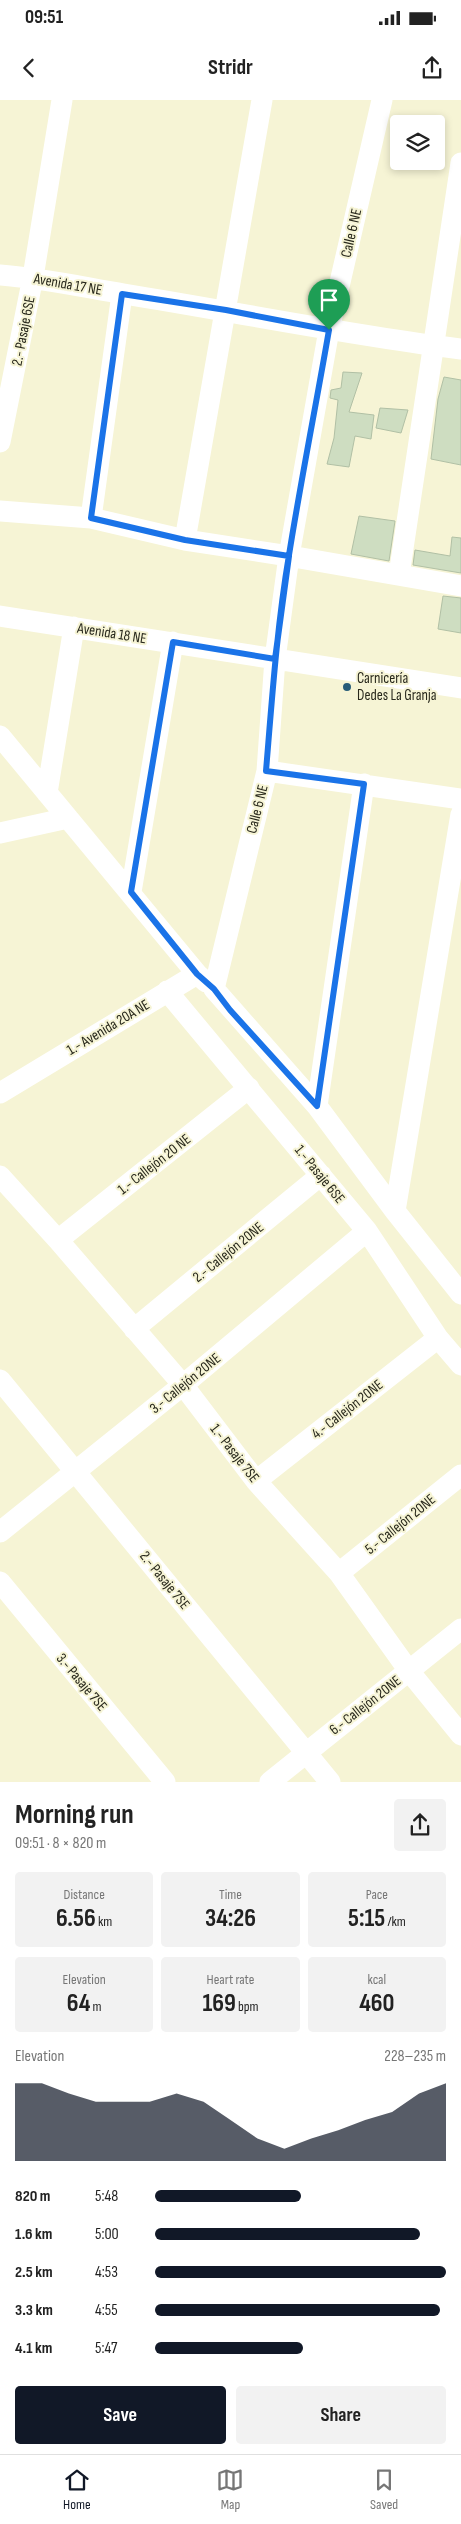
<!DOCTYPE html>
<html lang="en">
<head>
<meta charset="utf-8">
<style>
	:root { --surface:#fff; --page:#f2f2f2; --text:#222; --muted:#767676; --line:#e0e0e0; --accent:#111827 }
	body { margin:0; font-family:"Sofia Sans Condensed",sans-serif; background:var(--page); color:var(--text); height:100vh; display:flex; flex-direction:column; font-size:19px; white-space:nowrap }
	* { box-sizing:border-box; margin:0 }
	p { font-size:16px; color:var(--muted) }
	.icon { flex:none; width:28px; height:28px; fill:none; stroke:currentColor; stroke-width:2; stroke-linecap:round; stroke-linejoin:round }
	.map { position:relative; height:1682px; overflow:hidden }
	.panel { display:flex; flex-direction:column; background:var(--surface); flex:1 }
	.panel>* { flex:none }
	.tools { position:absolute; left:390px; top:15px; display:grid; gap:10px }
	.tools a { display:grid; place-items:center; width:55px; height:55px; border-radius:5px; background:var(--surface); box-shadow:0 2px 8px #0003; font-size:25px }
	.pin { position:absolute; display:grid; place-items:center; width:42px; height:42px; color:#fff; margin:-51px -21px; border-radius:50% 50% 50% 0; rotate:-45deg; box-shadow:0 0 5px #0007 }
	.pin .icon { rotate:45deg }
	.round { display:grid; place-items:center; flex:none; width:52px; height:52px; border-radius:5px; background:var(--page) }
	.summary { display:flex; align-items:center; justify-content:space-between; height:85px; padding:0 15px }
	h1 { font-size:28px; font-weight:700; line-height:38px }
	.figures { display:grid; grid-template-columns:repeat(3,1fr); gap:8px; height:85px; padding:5px 15px }
	.figures div { display:grid; align-content:center; border-radius:5px; background:var(--page); text-align:center }
	.figures b { font-size:25px; font-weight:700 }
	.figures small { font-size:14px; font-weight:400 }
	.figures p { font-size:14px }
	.chart { height:140px; padding:10px 15px }
	.chart p { display:flex; justify-content:space-between }
	.chart svg { width:100%; height:90px; margin-top:5px; fill:var(--accent); opacity:.7 }
	.cta { display:flex; gap:10px; margin-top:auto; padding:10px 15px }
	.cta a { flex:1; height:58px; border-radius:5px; background:var(--accent); color:#fff; font-size:20px; font-weight:700; line-height:58px; text-align:center }
	.cta a+a { background:var(--page); color:var(--text) }
	ul { padding:0 15px; list-style:none; font-size:16px }
	li { display:grid; grid-template-columns:80px 60px 1fr; align-items:center; height:38px }
	li i { height:12px; border-radius:6px; background:var(--accent) }
	.status { display:flex; justify-content:space-between; align-items:center; height:35px; padding:0 25px; background:var(--surface); direction:ltr }
	.status svg { height:14px; fill:currentColor }
	header { display:flex; justify-content:space-between; align-items:center; height:65px; padding:0 15px; background:var(--surface); font-size:22px; font-weight:700 }
	.menu { display:flex; justify-content:space-around; align-items:center; height:70px; border-top:1px solid var(--line); background:var(--surface); font-size:14px; color:var(--muted) }
	.menu a { display:grid; justify-items:center; gap:2px }
	.menu .selected { color:var(--accent) }
	.map>svg:first-child { display:block }
</style>
</head>
<body>
<div class="status"><b>09:51</b><svg viewBox="0 0 49 12"><path d="M0 12V9h3v3zM5 12V6h3v6zM10 12V3h3v9zM15 12V0h3v12zM26 1h20v11H26zM47 4h2v5h-2z"/></svg></div>
<header><svg class="icon" aria-label="back" viewBox="0 0 24 24"><path d="M15 5l-7 7 7 7"/></svg>Stridr<svg class="icon" aria-label="share" viewBox="0 0 24 24"><path d="M12 15V3M7 8l5-5 5 5M5 13v7h14v-7"/></svg></header>
<div class="map">
<svg width="461" height="1682" viewBox="0 0 461 1682">
	<rect width="100%" height="100%" fill="#f6f4d5"/>
	<path fill="#ceddc1" stroke="#b1c0a5" d="M343,272L362,273L349,312L374,315L371,339L355,336L349,367L327,364L334,338L338,300L330,298L331,290L341,288Z
		M444,277L461,280V365L431,359L438,299Z
		M380,308L408,310L401,333L376,328Z
		M359,416L395,421L389,461L351,454Z
		M452,437L461,438V473L413,465L415,450L450,456Z
		M443,496L461,498V533L438,529Z"/>
	<g fill="none" stroke-linecap="round" stroke-linejoin="round">
		<path stroke="#fff" stroke-width="21" d="M382,0L329,230L289,456L275,559L267,671L214,889L317,1006L395,1111L461,1194
			M0,175C42,178 82,187 124,194C236,212 348,235 461,249
			M0,342L33,177L62,0
			M0,411L91,418L185,440L289,456L461,486
			M91,418L122,194
			M185,440L262,0
			M399,475L461,63
			M0,516L461,588
			M0,636L197,874
			M267,671L461,699
			M47,693L74,527
			M0,733L68,718
			M131,792L173,542
			M167,891L367,1131L438,1238L461,1265
			M0,993L197,874L206,882
			M317,1006L364,684
			M0,1076L58,1140L183,1285L256,1381L339,1473L409,1571L461,1635
			M395,1111L461,714
			M58,1140L249,988
			M134,1229L321,1075
			M0,1280L330,1682
			M256,1381L438,1238
			M0,1432L183,1285L367,1131
			M339,1473L461,1375
			M0,1482L165,1682
			M270,1682L461,1529"/>
	</g>
	<g fill="none" stroke-linecap="round" stroke-linejoin="round">
		<defs>
			<path id="route" d="M329,230L226,210L122,194L91,418L185,440L289,456L275,559L173,542L131,792L197,874L214,889L230,910L317,1006L364,684L266,671C272,599 277,526 289,455C301,380 316,305 329,230"/>
		</defs>
		<use href="#route" stroke="#fff" stroke-width="10"/>
		<use href="#route" stroke="#1a73e8" stroke-width="6"/>
	</g>
	<circle fill="#275c78" stroke="#f6f4d5" stroke-width="2" cx="347" cy="587" r="5"/>
	<g text-anchor="middle" stroke-width="4" stroke-linejoin="round" paint-order="stroke">
		<g font-size="15" fill="#28281c" stroke="#f6f4d5">
			<text transform="translate(351 133) rotate(-77)" y="5">Calle 6 NE</text>
			<text transform="translate(68 184) rotate(10)" y="5">Avenida 17 NE</text>
			<text transform="translate(23 231) rotate(-79)" y="5">2.- Pasaje 6SE</text>
			<text transform="translate(112 533) rotate(9)" y="5">Avenida 18 NE</text>
			<text transform="translate(257 709) rotate(-76)" y="5">Calle 6 NE</text>
			<text transform="translate(108 927) rotate(-31)" y="5">1.- Avenida 20A NE</text>
			<text transform="translate(154 1064) rotate(-38)" y="5">1.- Callejón 20 NE</text>
			<text transform="translate(320 1074) rotate(51)" y="5">1.- Pasaje 6SE</text>
			<text transform="translate(228 1152) rotate(-39)" y="5">2.- Callejón 20NE</text>
			<text transform="translate(185 1283) rotate(-39)" y="5">3.- Callejón 20NE</text>
			<text transform="translate(347 1309) rotate(-38)" y="5">4.- Callejón 20NE</text>
			<text transform="translate(235 1353) rotate(52)" y="5">1.- Pasaje 7SE</text>
			<text transform="translate(400 1424) rotate(-39)" y="5">5.- Callejón 20NE</text>
			<text transform="translate(165 1480) rotate(51)" y="5">2.- Pasaje 7SE</text>
			<text transform="translate(82 1582) rotate(50)" y="5">3.- Pasaje 7SE</text>
			<text transform="translate(365 1605) rotate(-38)" y="5">6.- Callejón 20NE</text>
		</g>
		<g font-size="15" fill="#28281c" stroke="#f6f4d5" text-anchor="start">
			<text x="357" y="583">Carnicería<tspan x="357" dy="17">Dedes La Granja</tspan></text>
		</g>
	</g>
</svg>
<div class="tools">
<a><svg class="icon" aria-label="layers" viewBox="0 0 24 24"><path d="M12 4l9 5-9 5-9-5zM3 14l9 5 9-5"/></svg></a>
</div>
<div class="pin" style="left:329px;top:230px;background:#1e9e55"><svg class="icon" aria-label="arrive" viewBox="0 0 24 24"><path d="M6 21V4h12l-3 4 3 4H6"/></svg></div>
</div>
<section class="panel">
<div class="summary"><div><h1>Morning run</h1><p>09:51 · 8 × 820 m</p></div><a class="round"><svg class="icon" aria-label="share" viewBox="0 0 24 24"><path d="M12 15V3M7 8l5-5 5 5M5 13v7h14v-7"/></svg></a></div>
<div class="figures">
<div><p>Distance</p><b>6.56<small> km</small></b></div>
<div><p>Time</p><b>34:26</b></div>
<div><p>Pace</p><b>5:15<small> /km</small></b></div>
</div>
<div class="figures">
<div><p>Elevation</p><b>64<small> m</small></b></div>
<div><p>Heart rate</p><b>169<small> bpm</small></b></div>
<div><p>kcal</p><b>460</b></div>
</div>
<div class="chart"><p><span>Elevation</span>228–235 m</p>
<svg viewBox="0 0 160 44" preserveAspectRatio="none"><path d="M0 44V6L10 6L20 11L30 15L40 15L50 15L60 11L70 15L80 24L90 33L100 38L110 33L120 29L130 24L140 20L150 11L160 6V44z"/></svg>
</div>
<ul>
<li><b>820 m</b>5:48<i style="width:50%"></i></li>
<li><b>1.6 km</b>5:00<i style="width:91%"></i></li>
<li><b>2.5 km</b>4:53<i style="width:100%"></i></li>
<li><b>3.3 km</b>4:55<i style="width:98%"></i></li>
<li><b>4.1 km</b>5:47<i style="width:51%"></i></li>
</ul>
<div class="cta"><a>Save</a><a>Share</a></div>
</section>
<nav class="menu">
<a class="selected"><svg class="icon" aria-label="home" viewBox="0 0 24 24"><path d="M3 11l9-7 9 7M6 9v11h12V9"/></svg>Home</a>
<a><svg class="icon" aria-label="map" viewBox="0 0 24 24"><path d="M3 6l6-2 6 2 6-2v14l-6 2-6-2-6 2zM9 4v14M15 6v14"/></svg>Map</a>
<a><svg class="icon" aria-label="saved" viewBox="0 0 24 24"><path d="M7 4h10v16l-5-4-5 4z"/></svg>Saved</a>
</nav>
</body>
</html>
